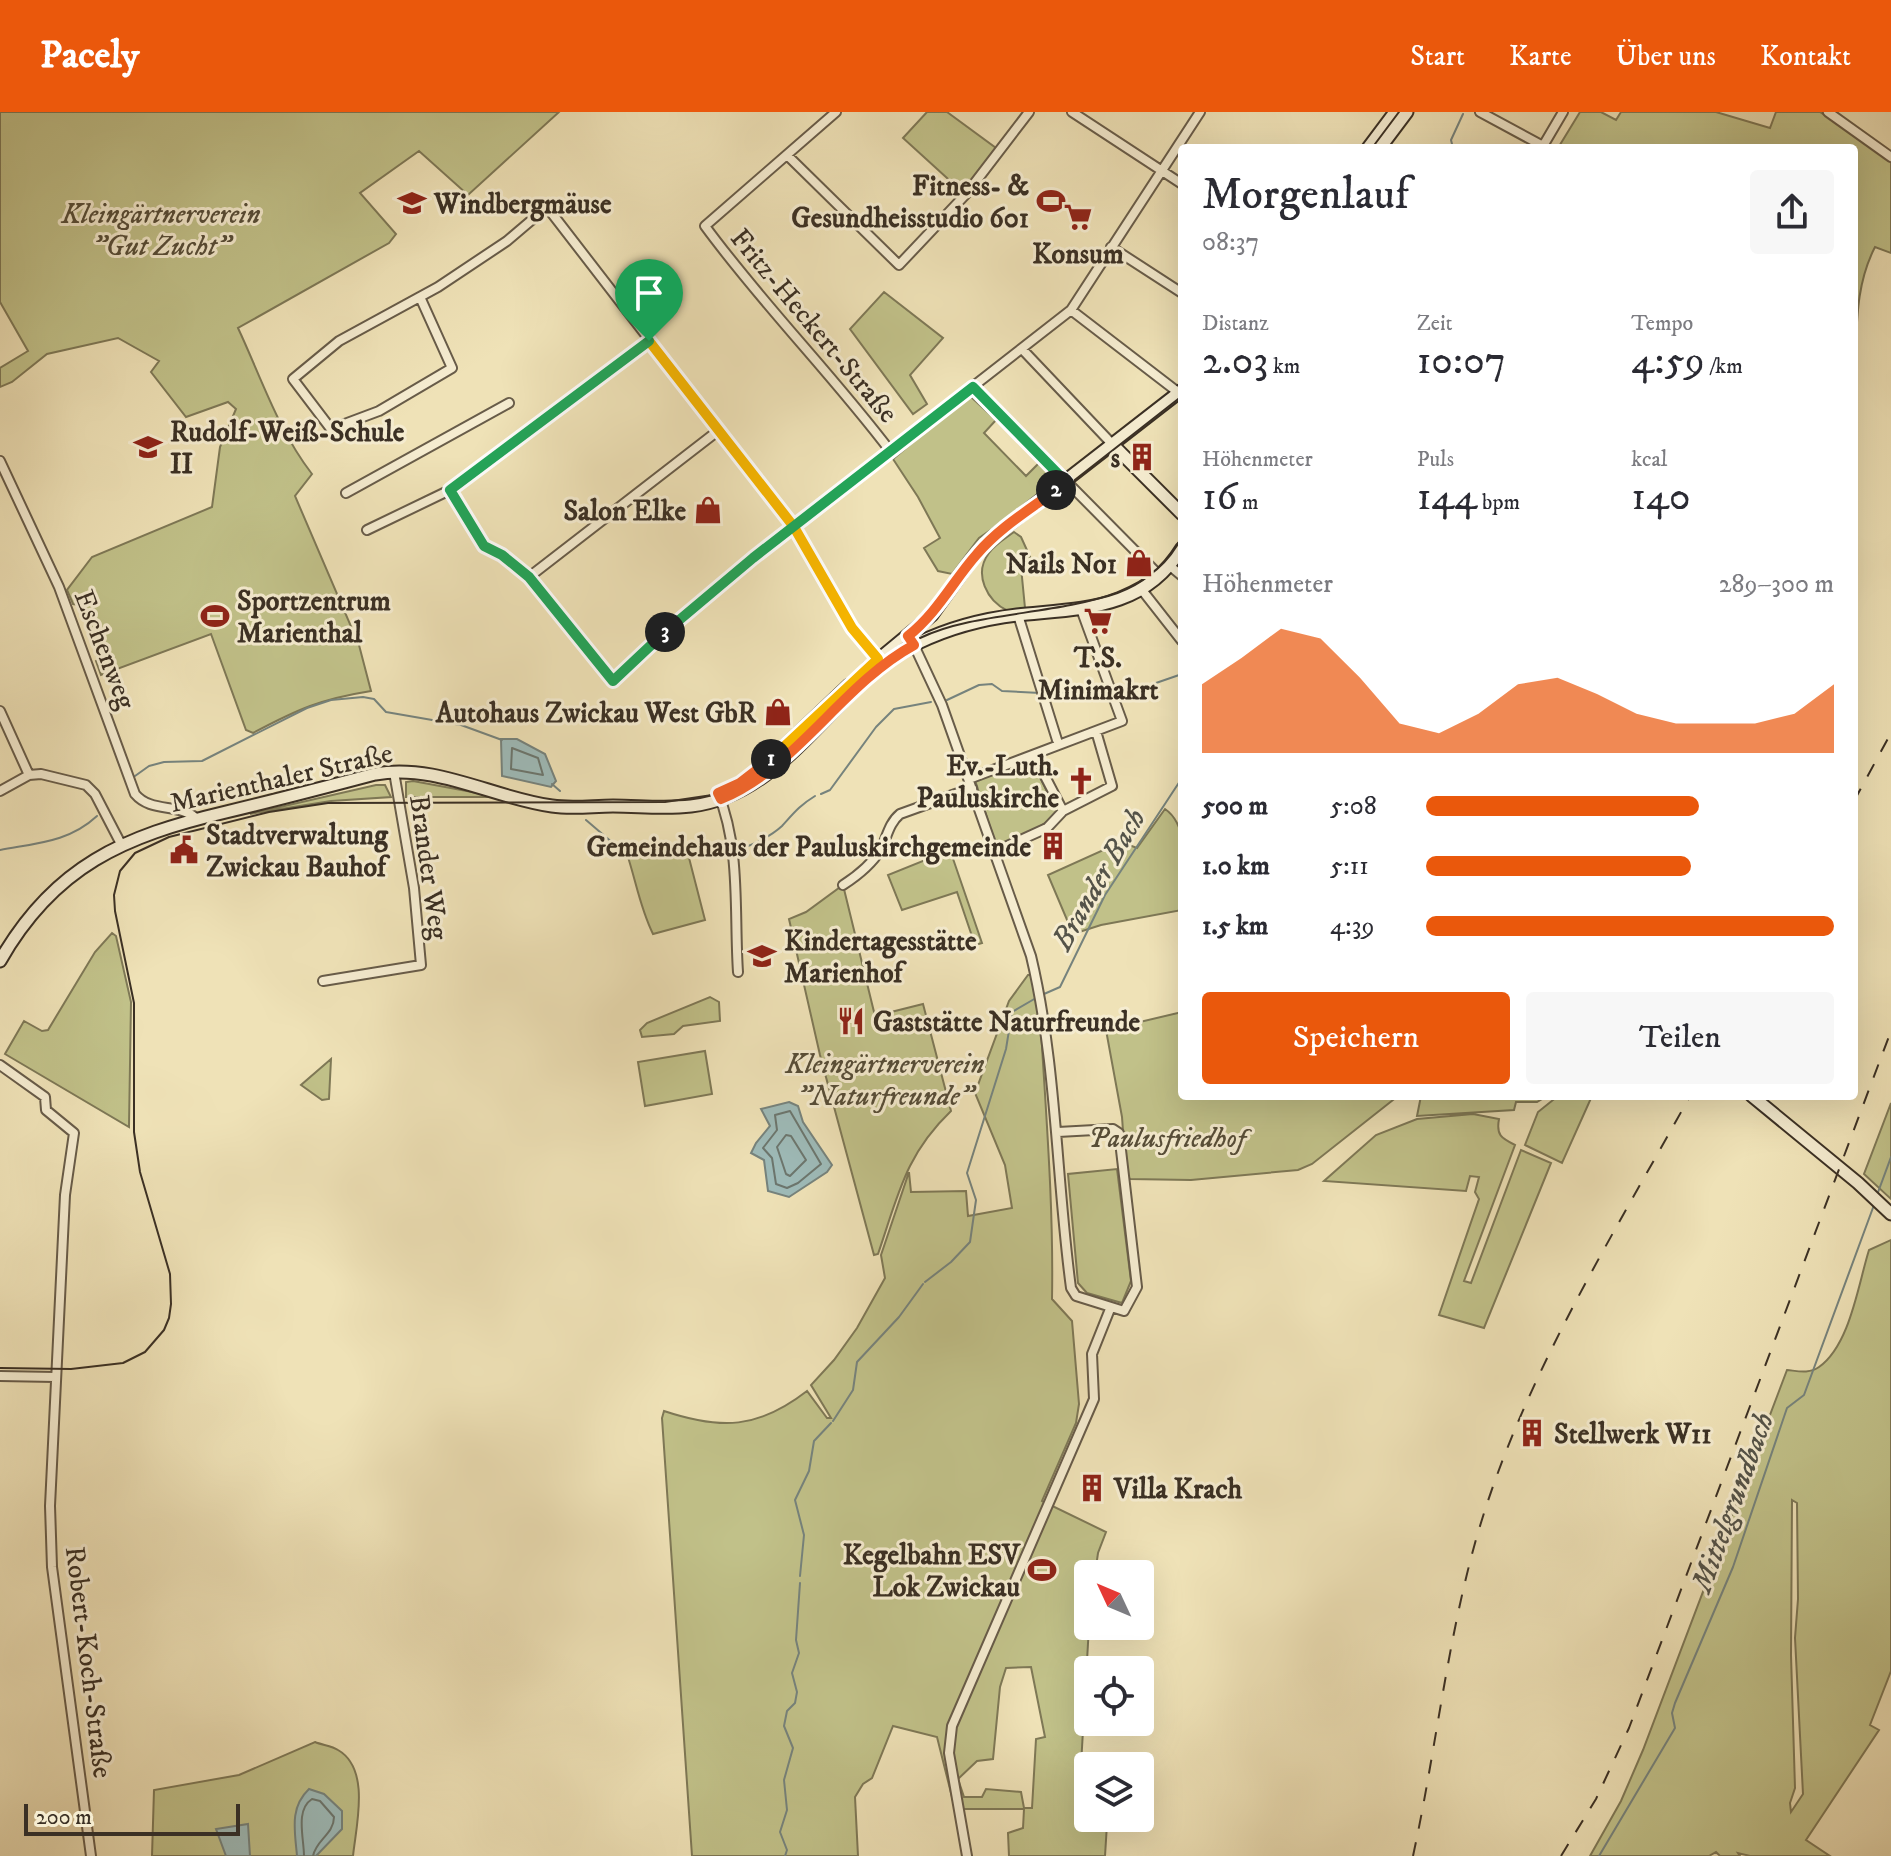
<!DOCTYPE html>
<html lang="de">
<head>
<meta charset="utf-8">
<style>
	:root { --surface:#fff; --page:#f7f7f7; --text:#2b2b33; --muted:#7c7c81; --accent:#ea580c }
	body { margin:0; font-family:"IM FELL DW Pica",serif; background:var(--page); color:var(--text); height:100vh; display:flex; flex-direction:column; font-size:30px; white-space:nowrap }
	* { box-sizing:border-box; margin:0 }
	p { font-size:26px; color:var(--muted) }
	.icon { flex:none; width:44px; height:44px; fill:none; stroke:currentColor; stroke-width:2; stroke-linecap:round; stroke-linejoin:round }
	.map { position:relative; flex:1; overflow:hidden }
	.side { position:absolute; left:1178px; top:32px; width:680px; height:956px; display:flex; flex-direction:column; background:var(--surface); border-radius:8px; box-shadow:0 8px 32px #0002 }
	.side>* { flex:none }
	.needle { width:52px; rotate:314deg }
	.tools { position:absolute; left:1074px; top:1448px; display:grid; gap:16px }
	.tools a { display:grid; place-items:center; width:80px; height:80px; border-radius:8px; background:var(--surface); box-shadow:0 8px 32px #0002; font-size:40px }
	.scale { position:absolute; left:24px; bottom:20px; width:216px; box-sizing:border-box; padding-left:8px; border:4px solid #3b3024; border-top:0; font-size:22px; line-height:28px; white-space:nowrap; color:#3b3024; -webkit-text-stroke:6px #f5ecd0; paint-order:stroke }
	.pin { position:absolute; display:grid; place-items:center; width:68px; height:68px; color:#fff; margin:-82px -34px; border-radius:50% 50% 50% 0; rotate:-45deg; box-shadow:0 0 8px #0007 }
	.pin .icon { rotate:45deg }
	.km { position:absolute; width:40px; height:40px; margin:-20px; border-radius:50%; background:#222; color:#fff; font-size:22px; line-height:40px; text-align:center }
	.round { display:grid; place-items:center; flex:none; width:84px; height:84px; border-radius:8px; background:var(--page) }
	.overview { display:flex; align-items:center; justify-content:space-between; height:136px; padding:0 24px }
	h1 { font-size:44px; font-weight:600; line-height:60px }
	.figures { display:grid; grid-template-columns:repeat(3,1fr); gap:12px; height:136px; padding:8px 24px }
	.figures div { display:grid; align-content:center }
	.figures b { font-size:40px; font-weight:600 }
	.figures small { font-size:22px; font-weight:400 }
	.figures p { font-size:22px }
	.chart { height:224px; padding:16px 24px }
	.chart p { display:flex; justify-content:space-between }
	.chart svg { width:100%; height:144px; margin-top:8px; fill:var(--accent); opacity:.7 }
	.button { display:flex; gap:16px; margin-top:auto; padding:16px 24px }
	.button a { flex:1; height:92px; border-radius:8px; background:var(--accent); color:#fff; font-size:32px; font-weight:600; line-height:92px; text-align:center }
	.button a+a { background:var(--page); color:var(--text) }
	ul { padding:0 24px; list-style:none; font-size:26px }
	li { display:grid; grid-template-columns:128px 96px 1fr; align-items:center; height:60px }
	li i { height:20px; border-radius:10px; background:var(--accent) }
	header { display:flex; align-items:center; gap:48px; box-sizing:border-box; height:112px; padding:0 40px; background:var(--accent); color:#fff }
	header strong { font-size:38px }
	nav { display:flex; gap:44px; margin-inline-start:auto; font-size:28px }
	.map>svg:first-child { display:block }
</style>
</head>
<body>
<header>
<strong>Pacely</strong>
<nav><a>Start</a><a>Karte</a><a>Über uns</a><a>Kontakt</a></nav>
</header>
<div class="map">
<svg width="1891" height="1744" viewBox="0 0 1891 1744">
	<rect width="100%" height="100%" fill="#efe2b7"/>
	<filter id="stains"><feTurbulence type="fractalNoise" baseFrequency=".0025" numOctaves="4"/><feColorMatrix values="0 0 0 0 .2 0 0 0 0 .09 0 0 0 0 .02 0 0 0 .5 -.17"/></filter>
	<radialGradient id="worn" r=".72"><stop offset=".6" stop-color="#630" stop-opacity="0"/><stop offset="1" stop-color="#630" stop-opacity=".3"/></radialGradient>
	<path fill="#c1c189" stroke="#7e7856" stroke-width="2" fill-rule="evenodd" d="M0,0H559L468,83L419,39L360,81L396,122L389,131L238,216C261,265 278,318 312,362L295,384L359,533L371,579C321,587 298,597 253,621L246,618L211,522L101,563L96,549L101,546L79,493L73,492L67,478L92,445L212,395L220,335L236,297L228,290L186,305L151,260L159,249L118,226L47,242L12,270L0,275V256L28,239L0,190Z
		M927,0H947L996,36L965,77L958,76L903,26Z
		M1580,0H1601L1616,8L1621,0H1716L1770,16L1776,0H1820L1891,48V141L1875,135C1856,172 1857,210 1855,251L1854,36H1558Z
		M884,180L943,226L910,263L927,292L913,302L850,217Z
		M969,283L996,308L984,321L1026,364L1040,350L1060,371L979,426L952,462L938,459L924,436L940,426L918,385L893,347Z
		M1014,420L1021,425L1031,447L1021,455L1025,496L1008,499C987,489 973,462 989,441C995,432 1006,426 1014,420Z
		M1031,647L1058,702L1029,722L996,734L975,668Z
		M413,669L499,685H406V670Z
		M376,673H385L391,685L331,689L250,702Z
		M1165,697C1193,716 1182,768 1182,798L1101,813L1073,822L1048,763L1121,730L1137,736Z
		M950,738L982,831L975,833L957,780L902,798L888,763Z
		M627,742H688L705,808L653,822C640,796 636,769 627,742Z
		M843,773L875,904L923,892L951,999C905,1043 898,1084 878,1142L874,1143L820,943L789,807L806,800Z
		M112,821L116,824L131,890L129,1015L5,942L24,909L42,919L48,918L95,840Z
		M1028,863H1038C1043,971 1054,1078 1052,1187L1072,1209L1079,1292L1076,1311L1042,1389L1106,1420L1098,1441L1095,1462H1088L1089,1514L1079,1688V1700L1088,1701V1706H1101L1107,1712L1105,1744H1009L1008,1721L1023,1716L1024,1697H955L937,1625L893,1614L872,1666L863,1672L855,1685L858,1744H692L662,1306L664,1299C721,1318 758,1317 807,1279L827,1306H831L811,1273L834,1248L857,1216L885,1166L881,1143L909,1060L911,1080L966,1079L968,1104L1012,1096L1005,1053L975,981L1009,889ZM1031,1555L1045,1625L1036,1627L1032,1696H1024L1021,1680L986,1677L982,1685H964L958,1667L977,1649L993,1647L1000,1575L1006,1556Z
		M710,885L719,890L720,909L683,914L674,922L642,925L640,918L647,911Z
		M1182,900V984H1398L1312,1052L1298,1058L1191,1068L1130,1067L1126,1061L1122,1005L1106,918Z
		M705,939L712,982L645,994L638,950Z
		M331,947L329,987L322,988L301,973Z
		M1421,984H1547L1537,990H1516L1514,998L1417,1004Z
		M1558,984H1592L1562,1051L1525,1033L1538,1000Z
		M1891,991V1087L1864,1062Z
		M1473,1002L1499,1007C1496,1023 1501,1026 1515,1033L1464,1169L1471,1171L1521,1038L1551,1051L1484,1216L1439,1203L1479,1087L1475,1080L1479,1065L1470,1064L1466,1079L1324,1069L1376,1023L1417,1007Z
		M1117,1057L1131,1169L1122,1191L1087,1181L1078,1171L1068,1062Z
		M1891,1128V1559L1870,1613L1879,1618L1806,1728L1830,1744H1750L1738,1741L1740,1744H1720L1716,1740L1709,1744H1590L1621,1689L1643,1638L1787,1258C1798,1259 1809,1262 1819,1255C1850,1233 1858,1173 1869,1138ZM1792,1388L1797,1391L1798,1487L1795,1526L1803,1682L1791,1700L1790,1691L1795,1676L1791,1543Z
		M315,1630C322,1633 332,1634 338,1638C371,1657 356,1714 353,1744H152L154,1678L239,1663Z"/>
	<path fill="#9ebbb9" stroke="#76837d" stroke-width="2" d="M501,627H517L545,642L556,669L551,675L502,664Z
		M789,990L798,994L803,1010L832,1053L827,1060L789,1085L768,1079L764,1048L751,1041L756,1031L770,1014L761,997Z
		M309,1677L324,1682L342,1699V1717L316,1744H297C295,1719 289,1696 309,1677Z
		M248,1712L250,1744H226L216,1717Z"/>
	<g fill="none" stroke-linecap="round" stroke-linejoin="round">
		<path stroke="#6c766e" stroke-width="2" d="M512,636L538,646L543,663L511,657Z
			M790,999L821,1052L798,1071L787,1076L776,1072L772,1046L763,1036L777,1018L775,1003Z
			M786,1023L791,1024L806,1048L790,1064L786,1062L777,1035Z
			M304,1744C304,1726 295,1698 312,1687L320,1689L334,1705C334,1722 316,1728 313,1744"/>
		<path stroke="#76837d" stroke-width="2" d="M1453,36L1451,28L1463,2
			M1046,581L1108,580
			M1114,582L1127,581L1182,562
			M947,588L979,573L992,572L1002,579L1040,581
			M135,664L149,654L164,650L202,649L307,596L331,588L363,585L374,587L386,600L461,613L502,628
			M552,672L560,679
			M821,682L830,678L876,615L894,597L931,590
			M586,708L614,732
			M624,732L729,740
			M0,738C37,731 69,730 97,704
			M737,738C752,733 770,725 782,714C793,702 800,693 815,684
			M1044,882L1060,875L1105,783L1182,666
			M1877,1083L1891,1045
			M925,1170L951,1150L970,1130L976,1088L967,1061L1006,937L1012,900L1036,886
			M833,1309L853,1278L857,1250L899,1205L923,1172
			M800,1464L804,1423L795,1388L809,1359L814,1329L831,1311
			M785,1744L787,1738L780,1720L787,1698L784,1668L793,1636L784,1614L787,1599L795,1591L797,1580L792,1561L799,1541L796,1528L800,1471
			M1599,1744L1675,1616L1672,1601L1675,1591L1733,1455L1787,1296L1804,1283L1874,1093"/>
		<defs>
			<path id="minor" d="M836,0L705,114C763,193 832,262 891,340
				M1072,0L1182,72
				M1480,0L1543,34L1563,0
				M1828,0L1891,45
				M788,44L899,153L967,81L1029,0
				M1111,135L1182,181
				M420,185L452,256L379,299L331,317L293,267L339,229L438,175L507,129L547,95L794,415L852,516L879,549
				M1071,198L1179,281
				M1022,237L1114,334
				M973,275L1160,464
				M0,349L59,475L135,682C151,701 178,691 196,706
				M450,378L484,434L502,443L529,465L613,569L694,494L753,446L1071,198L1200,0
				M346,381L509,291
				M367,418L450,378L649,229
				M1170,454L1182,464
				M529,465L719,318
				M1142,478L1182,529
				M1018,503L1057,628
				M913,531L942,593L1031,844C1057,953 1056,1065 1071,1176L1076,1184L1124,1199L1137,1175L1119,1021L1113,1017L1058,1020
				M0,599L29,663
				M1034,643L1063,699
				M969,667L1122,609L1081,497
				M0,679L29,663L41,662L86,673L95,682L121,732
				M718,681C741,737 734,801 738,860
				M994,740L1047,716L1063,699L1112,674L1096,619
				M843,773C857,764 872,752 881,737C887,725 889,711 900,702L972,676
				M323,869L421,853L414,776L394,660
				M0,953L45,985L46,998L74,1021L65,1083L50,1394L52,1455L91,1744
				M0,1264L55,1265
				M967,1744L949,1641L952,1614L1094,1287L1092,1242L1110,1197"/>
			<path id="secondary" d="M1368,36L1395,0
				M1380,36L1407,0
				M1114,334L1182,402
				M868,556L932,503L972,447L998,421L1182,278
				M769,649L849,573
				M0,849C54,754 124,724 226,700C276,688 326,675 375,662C436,651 493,686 552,694C572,697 593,694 613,694C639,694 665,697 691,694C789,683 835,570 918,531C949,516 983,507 1017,503C1082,496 1143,499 1182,436
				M1752,984L1858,1071L1891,1102"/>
		</defs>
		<use href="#minor" stroke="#685c49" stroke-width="12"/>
		<use href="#secondary" stroke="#3b3024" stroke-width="15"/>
		<use href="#minor" stroke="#f5ecd0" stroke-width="8"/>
		<use href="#secondary" stroke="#f5ecd0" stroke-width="11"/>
		<path stroke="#3b3024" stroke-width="2" d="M1372,36L1399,0
			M920,526C1000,487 1140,514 1182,424
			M0,1256L71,1257L123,1251L145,1240L164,1218L169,1206L171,1192L170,1162L140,1060L134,1020V891L115,799L114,783L120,759L135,741L169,725L269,700L328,691L665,690L719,682L758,660L868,557L932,510L988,436L1182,284"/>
		<path stroke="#3b3024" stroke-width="2" stroke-dasharray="14 14" stroke-linecap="butt" d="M1854,689L1891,621
			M1413,1744C1436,1638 1447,1529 1477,1424C1523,1266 1611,1127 1690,984
			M1561,1744L1596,1687L1629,1616L1891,919"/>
	</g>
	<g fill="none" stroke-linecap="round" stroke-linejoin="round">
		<defs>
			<path id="split-1" d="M649,229L794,415L852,516L878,547L771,647"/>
			<path id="split-2" d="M771,647L740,671L718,681L721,687C798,655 841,573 914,533L908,524C938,500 953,469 977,442C999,416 1029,398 1056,378"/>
			<path id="split-3" d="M665,520L753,446L973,275L1066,370L1056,378"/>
			<path id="split-4" d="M649,229L450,378L484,434L502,443L529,465L613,569L665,520"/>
		</defs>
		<use href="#split-1" stroke="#fff" stroke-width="16"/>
		<use href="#split-2" stroke="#fff" stroke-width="16"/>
		<use href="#split-3" stroke="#fff" stroke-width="16"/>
		<use href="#split-4" stroke="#fff" stroke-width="16"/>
		<use href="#split-1" stroke="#f5b400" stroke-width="10"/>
		<use href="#split-2" stroke="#f0652b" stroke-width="10"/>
		<use href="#split-3" stroke="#22a559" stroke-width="10"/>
		<use href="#split-4" stroke="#22a559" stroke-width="10"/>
	</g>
	<defs>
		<symbol id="stadium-bare" viewBox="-9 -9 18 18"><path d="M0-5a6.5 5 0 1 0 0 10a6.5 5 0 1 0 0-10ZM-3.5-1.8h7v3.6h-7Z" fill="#8f2418" stroke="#f5ecd0" stroke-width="2.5" paint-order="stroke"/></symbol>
		<symbol id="school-bare" viewBox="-9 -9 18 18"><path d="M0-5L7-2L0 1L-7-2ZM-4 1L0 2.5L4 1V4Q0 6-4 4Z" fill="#8f2418" stroke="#f5ecd0" stroke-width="2.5" paint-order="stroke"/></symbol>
		<symbol id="supermarket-bare" viewBox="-9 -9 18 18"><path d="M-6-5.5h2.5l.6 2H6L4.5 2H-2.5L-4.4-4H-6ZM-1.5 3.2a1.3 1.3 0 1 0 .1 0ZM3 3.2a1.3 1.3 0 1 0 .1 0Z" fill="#8f2418" stroke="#f5ecd0" stroke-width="2.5" paint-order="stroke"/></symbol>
		<symbol id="building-bare" viewBox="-9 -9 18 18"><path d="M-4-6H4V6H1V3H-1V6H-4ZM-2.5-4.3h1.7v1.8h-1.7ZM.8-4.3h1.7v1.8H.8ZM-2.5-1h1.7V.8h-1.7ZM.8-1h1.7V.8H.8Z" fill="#8f2418" stroke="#f5ecd0" stroke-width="2.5" paint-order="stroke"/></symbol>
		<symbol id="shop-bare" viewBox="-9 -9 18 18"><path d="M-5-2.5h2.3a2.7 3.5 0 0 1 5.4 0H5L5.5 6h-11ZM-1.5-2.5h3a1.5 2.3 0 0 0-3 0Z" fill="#8f2418" stroke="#f5ecd0" stroke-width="2.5" paint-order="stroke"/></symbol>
		<symbol id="church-bare" viewBox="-9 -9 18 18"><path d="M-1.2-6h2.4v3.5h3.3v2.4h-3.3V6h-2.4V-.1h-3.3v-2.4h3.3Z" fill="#8f2418" stroke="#f5ecd0" stroke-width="2.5" paint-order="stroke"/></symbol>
		<symbol id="civic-bare" viewBox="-9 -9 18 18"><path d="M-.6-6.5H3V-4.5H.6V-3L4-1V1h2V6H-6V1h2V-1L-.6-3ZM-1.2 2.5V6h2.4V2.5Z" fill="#8f2418" stroke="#f5ecd0" stroke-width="2.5" paint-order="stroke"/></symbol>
		<symbol id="restaurant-bare" viewBox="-9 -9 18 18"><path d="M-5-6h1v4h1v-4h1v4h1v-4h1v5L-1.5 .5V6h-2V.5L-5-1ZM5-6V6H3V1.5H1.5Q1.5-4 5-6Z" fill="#8f2418" stroke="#f5ecd0" stroke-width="2.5" paint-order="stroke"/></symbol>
	</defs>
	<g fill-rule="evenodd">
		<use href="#stadium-bare" x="1031" y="69" width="40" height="40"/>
		<use href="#school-bare" x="392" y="71" width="40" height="40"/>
		<use href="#supermarket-bare" x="1058" y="85" width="40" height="40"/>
		<use href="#school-bare" x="128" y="315" width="40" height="40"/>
		<use href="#building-bare" x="1122" y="325" width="40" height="40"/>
		<use href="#shop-bare" x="688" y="378" width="40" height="40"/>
		<use href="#shop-bare" x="1119" y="431" width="40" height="40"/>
		<use href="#stadium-bare" x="195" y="484" width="40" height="40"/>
		<use href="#supermarket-bare" x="1078" y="489" width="40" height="40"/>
		<use href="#shop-bare" x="758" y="580" width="40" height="40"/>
		<use href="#church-bare" x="1061" y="649" width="40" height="40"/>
		<use href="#building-bare" x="1033" y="714" width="40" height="40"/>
		<use href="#civic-bare" x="164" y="718" width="40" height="40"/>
		<use href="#school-bare" x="742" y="824" width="40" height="40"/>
		<use href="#restaurant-bare" x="831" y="889" width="40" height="40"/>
		<use href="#building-bare" x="1512" y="1301" width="40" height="40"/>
		<use href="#building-bare" x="1072" y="1356" width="40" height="40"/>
		<use href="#stadium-bare" x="1022" y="1438" width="40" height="40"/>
	</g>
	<g text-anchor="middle" stroke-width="6" stroke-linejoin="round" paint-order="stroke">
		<g font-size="28" font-weight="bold" fill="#3b3024" stroke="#f5ecd0" text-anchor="end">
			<text x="1029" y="83">Fitness- &amp;<tspan x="1029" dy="32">Gesundheisstudio 601</tspan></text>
			<text x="434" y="101" text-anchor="start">Windbergmäuse</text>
			<text x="1078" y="151" text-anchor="middle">Konsum</text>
			<text x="170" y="329" text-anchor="start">Rudolf-Weiß-Schule<tspan x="170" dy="32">II</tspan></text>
			<text x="1120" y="355">s</text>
			<text x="686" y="408">Salon Elke</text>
			<text x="1117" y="461">Nails No1</text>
			<text x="237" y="498" text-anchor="start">Sportzentrum<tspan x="237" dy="32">Marienthal</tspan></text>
			<text x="1098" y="555" text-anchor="middle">T.S.<tspan x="1098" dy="32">Minimakrt</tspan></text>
			<text x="756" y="610">Autohaus Zwickau West GbR</text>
			<text x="1059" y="663">Ev.-Luth.<tspan x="1059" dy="32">Pauluskirche</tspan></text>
			<text x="206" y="732" text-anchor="start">Stadtverwaltung<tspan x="206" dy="32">Zwickau Bauhof</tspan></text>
			<text x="1031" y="744">Gemeindehaus der Pauluskirchgemeinde</text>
			<text x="784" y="838" text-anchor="start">Kindertagesstätte<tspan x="784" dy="32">Marienhof</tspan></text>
			<text x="873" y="919" text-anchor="start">Gaststätte Naturfreunde</text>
			<text x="1554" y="1331" text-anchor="start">Stellwerk W11</text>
			<text x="1114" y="1386" text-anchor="start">Villa Krach</text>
			<text x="1020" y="1452">Kegelbahn ESV<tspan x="1020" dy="32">Lok Zwickau</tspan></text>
		</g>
		<g font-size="28" font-style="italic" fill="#564d38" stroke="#f5ecd0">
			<text x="161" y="111">Kleingärtnerverein<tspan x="161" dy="32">"Gut Zucht"</tspan></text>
			<text x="885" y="961">Kleingärtnerverein<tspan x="885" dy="32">"Naturfreunde"</tspan></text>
			<text x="1167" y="1035">Paulusfriedhof</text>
		</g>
		<g font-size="28" fill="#3b3024" stroke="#f5ecd0">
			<text transform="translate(815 213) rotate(50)" y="10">Fritz-Heckert-Straße</text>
			<text transform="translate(106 537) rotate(69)" y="10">Eschenweg</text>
			<text transform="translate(281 665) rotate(-13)" y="10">Marienthaler Straße</text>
			<text transform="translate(430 755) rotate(82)" y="10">Brander Weg</text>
			<text transform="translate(90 1550) rotate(83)" y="10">Robert-Koch-Straße</text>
		</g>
		<g font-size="30" font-style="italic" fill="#545349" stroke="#f5ecd0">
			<text transform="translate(1098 767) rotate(-60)" y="10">Brander Bach</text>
			<text transform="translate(1732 1390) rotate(-70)" y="10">Mittelgrundbach</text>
		</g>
	</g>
	<rect width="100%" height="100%" filter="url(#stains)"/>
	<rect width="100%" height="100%" fill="url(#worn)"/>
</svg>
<div class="tools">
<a><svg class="needle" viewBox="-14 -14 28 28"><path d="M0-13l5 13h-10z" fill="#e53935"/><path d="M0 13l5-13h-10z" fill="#7c7c81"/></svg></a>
<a><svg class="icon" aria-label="locate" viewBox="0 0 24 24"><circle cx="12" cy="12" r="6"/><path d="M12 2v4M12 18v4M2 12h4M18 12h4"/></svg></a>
<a><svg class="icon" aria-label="layers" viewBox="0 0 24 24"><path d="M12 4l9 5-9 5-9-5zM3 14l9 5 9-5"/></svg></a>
</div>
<div class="scale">200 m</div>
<div class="pin" style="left:649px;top:229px;background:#1e9e55"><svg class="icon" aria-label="arrive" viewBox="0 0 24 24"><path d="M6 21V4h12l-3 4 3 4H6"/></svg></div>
<b class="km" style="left:771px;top:647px">1</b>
<b class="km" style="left:1056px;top:378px">2</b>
<b class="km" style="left:665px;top:520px">3</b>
<section class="side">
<div class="overview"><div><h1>Morgenlauf</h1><p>08:37</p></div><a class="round"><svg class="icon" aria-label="share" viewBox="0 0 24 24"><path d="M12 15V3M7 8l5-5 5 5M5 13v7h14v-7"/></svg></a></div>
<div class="figures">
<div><p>Distanz</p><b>2.03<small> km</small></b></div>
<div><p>Zeit</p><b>10:07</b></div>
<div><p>Tempo</p><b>4:59<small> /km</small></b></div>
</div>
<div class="figures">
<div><p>Höhenmeter</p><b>16<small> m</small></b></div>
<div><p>Puls</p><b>144<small> bpm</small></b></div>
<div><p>kcal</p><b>140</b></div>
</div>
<div class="chart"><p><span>Höhenmeter</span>289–300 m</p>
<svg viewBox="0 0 160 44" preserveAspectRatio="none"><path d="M0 44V23L10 15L20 6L30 9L40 21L50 35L60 38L70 32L80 23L90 21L100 26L110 32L120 35L130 35L140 35L150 32L160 23V44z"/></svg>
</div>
<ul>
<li><b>500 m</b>5:08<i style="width:67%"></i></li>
<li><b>1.0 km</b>5:11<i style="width:65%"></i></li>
<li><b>1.5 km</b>4:39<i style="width:100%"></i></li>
</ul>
<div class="button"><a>Speichern</a><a>Teilen</a></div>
</section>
</div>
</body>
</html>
